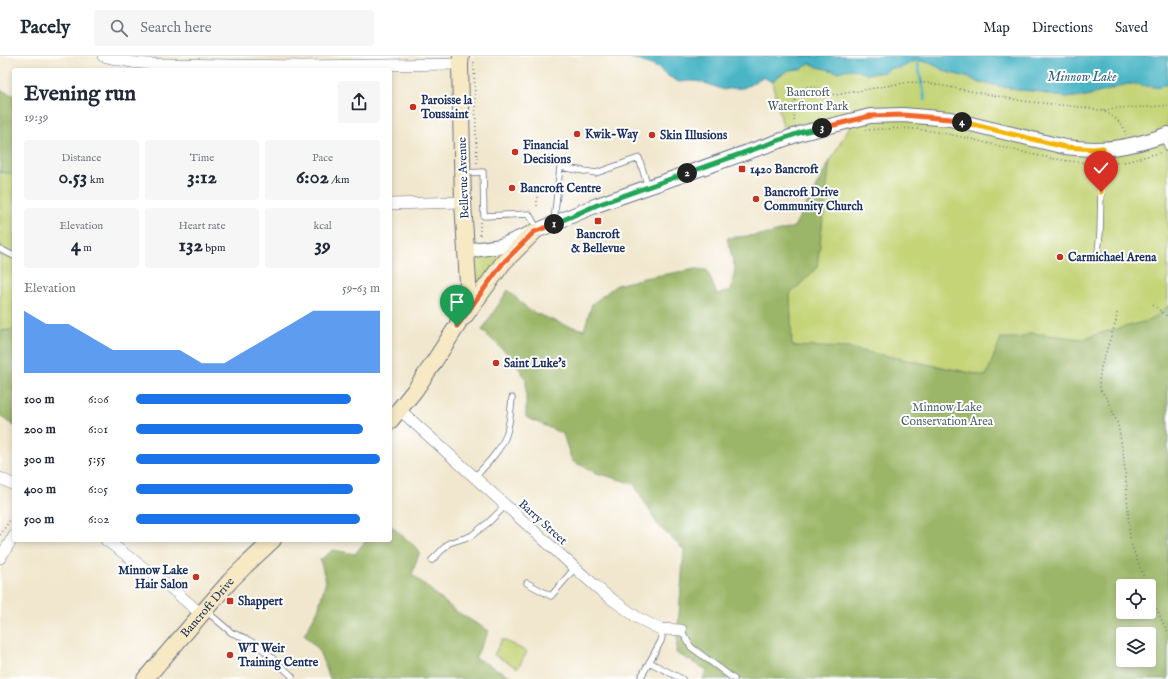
<!DOCTYPE html>
<html lang="en">
<head>
<meta charset="utf-8">
<style>
	:root { --surface:#fff; --page:#f6f6f7; --text:#1f2937; --muted:#747a83; --line:#e0e1e3; --accent:#1a73e8 }
	body { margin:0; font-family:"IM FELL English",serif; background:var(--page); color:var(--text); height:100vh; display:flex; flex-direction:column; font-size:15px; white-space:nowrap }
	* { box-sizing:border-box; margin:0 }
	p { font-size:13px; color:var(--muted) }
	.icon { flex:none; width:22px; height:22px; fill:none; stroke:currentColor; stroke-width:2; stroke-linecap:round; stroke-linejoin:round }
	.map { position:relative; flex:1; overflow:hidden }
	.side { position:absolute; left:12px; top:12px; width:380px; height:474px; display:flex; flex-direction:column; background:var(--surface); border-radius:4px; box-shadow:0 2px 6px #0003 }
	.side>* { flex:none }
	.fabs { position:absolute; left:1116px; top:523px; display:grid; gap:8px }
	.fabs a { display:grid; place-items:center; width:40px; height:40px; border-radius:4px; background:var(--surface); box-shadow:0 2px 6px #0003; font-size:20px }
	.pin { position:absolute; display:grid; place-items:center; width:34px; height:34px; color:#fff; margin:-41px -17px; border-radius:50% 50% 50% 0; rotate:-45deg; box-shadow:0 0 4px #0007 }
	.pin .icon { rotate:45deg }
	.km { position:absolute; width:20px; height:20px; margin:-10px; border-radius:50%; background:#222; color:#fff; font-size:11px; line-height:20px; text-align:center }
	.round { display:grid; place-items:center; flex:none; width:42px; height:42px; border-radius:4px; background:var(--page) }
	.head { display:flex; align-items:center; justify-content:space-between; height:68px; padding:0 12px }
	h1 { font-size:22px; font-weight:700; line-height:30px }
	.figures { display:grid; grid-template-columns:repeat(3,1fr); gap:6px; height:68px; padding:4px 12px }
	.figures div { display:grid; align-content:center; border-radius:4px; background:var(--page); text-align:center }
	.figures b { font-size:20px; font-weight:700 }
	.figures small { font-size:11px; font-weight:400 }
	.figures p { font-size:11px }
	.chart { height:112px; padding:8px 12px }
	.chart p { display:flex; justify-content:space-between }
	.chart svg { width:100%; height:72px; margin-top:4px; fill:var(--accent); opacity:.7 }
	ul { padding:0 12px; list-style:none; font-size:13px }
	li { display:grid; grid-template-columns:64px 48px 1fr; align-items:center; height:30px }
	li i { height:10px; border-radius:5px; background:var(--accent) }
	header { display:flex; align-items:center; gap:24px; box-sizing:border-box; height:56px; padding:0 20px; background:var(--surface); border-bottom:1px solid var(--line) }
	header strong { font-size:19px }
	nav { display:flex; gap:22px; margin-inline-start:auto; font-size:14px }
	.search { width:280px; height:36px; background:var(--page); display:flex; align-items:center; gap:10px; box-sizing:border-box; padding:0 14px; border-radius:4px; color:var(--muted); font-size:15px }
	.map>svg:first-child { display:block }
</style>
</head>
<body>
<header>
<strong>Pacely</strong>
<div class="search"><svg class="icon" aria-label="search" viewBox="0 0 24 24"><circle cx="10" cy="10" r="6"/><path d="M15 15l6 6"/></svg>Search here</div>
<nav><a>Map</a><a>Directions</a><a>Saved</a></nav>
</header>
<div class="map">
<svg width="1168" height="623" viewBox="0 0 1168 623">
	<rect width="100%" height="100%" fill="#fff"/>
	<filter id="ink" filterUnits="userSpaceOnUse"><feTurbulence type="fractalNoise" baseFrequency=".025" numOctaves="2"/><feDisplacementMap in="SourceGraphic" scale="8" xChannelSelector="R" yChannelSelector="G"/><feConvolveMatrix kernelMatrix="1 2 1 2 8 2 1 2 1" color-interpolation-filters="sRGB"/></filter>
	<filter id="wash" filterUnits="userSpaceOnUse"><feTurbulence type="fractalNoise" baseFrequency=".012" numOctaves="4" result="noise"/><feDisplacementMap in="SourceGraphic" scale="16" xChannelSelector="R" yChannelSelector="G"/><feGaussianBlur stdDeviation="0.9" result="paint"/><feColorMatrix in="noise" values="0 0 0 0 0 0 0 0 0 0 0 0 0 0 0 0 0 1.4 0 .05"/><feComposite in="paint" operator="in"/></filter>
	<g filter="url(#wash)">
		<rect width="100%" height="100%" fill="#f1e7ce"/>
		<path fill="#c4d477" stroke="#70826a" fill-rule="evenodd" d="M917,4L930,7L947,16L970,22L980,27L991,28L1017,34L1034,35L1055,40L1071,41L1086,40L1109,34L1127,28H1137L1146,30L1155,31L1168,28V623L649,448L794,171L852,66L786,83L772,26L777,21L789,14L802,13L810,7L818,11L838,16L845,14L852,13L867,18L884,16L891,12H900ZM1123,530H1149V556H1123ZM1123,578H1149V604H1123Z
			M0,116L14,118V273L12,274L0,275Z
			M535,177L464,254L467,196Z
			M502,583L527,596L518,612L494,599Z"/>
		<path fill="#9bb668" stroke="#5b7263" fill-rule="evenodd" d="M0,34L13,39L14,38V118L0,116Z
			M830,105L817,212L790,238L792,290L848,292L986,320L1001,282H1020L1031,277L1083,283L1101,277L1151,264L1168,250V623H703L707,614L676,597L684,494L658,469L634,428L597,417L572,405L563,378L526,361V323L513,303L482,274L508,234L530,255L562,268L584,274L592,248L617,229L644,222L696,213L707,214L717,239L731,234L735,212L727,182L769,178L794,171ZM1123,530H1149V556H1123ZM1123,578H1149V604H1123Z
			M14,273V370L0,360V275L12,274Z
			M390,469L420,495L412,518L454,554L489,575L475,602L516,623H330V622L318,593L304,579L318,554L326,525L320,504L333,494L355,498L366,484H390Z"/>
		<path fill="#48b5c5" stroke="#327292" d="M626,0H1168V28L1155,31L1146,30L1137,28H1127L1109,34L1086,40L1071,41L1055,40L1034,35L1017,34L991,28L980,27L970,22L947,16L930,7L917,4L900,12H891L885,16L867,18L852,13L845,14L838,16L818,11L810,7L802,13L789,14L777,21L772,26L763,21C756,24 750,30 743,32C735,33 732,31 724,34L702,26L692,25L679,26L664,18L661,14L654,10Z"/>
		<g fill="none" stroke-linecap="round" stroke-linejoin="round">
			<path stroke="#48b5c5" stroke-width="3" d="M917,4L925,43"/>
		</g>
	</g>
	<g filter="url(#ink)">
		<g fill="none" stroke-linecap="round" stroke-linejoin="round">
			<defs>
				<path id="service" d="M1163,80L1168,92
					M464,117L483,116L484,160L529,158L538,174
					M554,165L560,111L596,117L639,102L648,131
					M0,193L14,200
					M1098,196L1100,177L1101,135L1104,107L1103,93
					M475,421C486,409 503,392 507,376C510,365 511,353 512,342
					M432,504L449,487L471,480L489,466L506,449
					M527,527L551,540L575,512
					M206,555L232,577L243,581L259,590L292,620
					M681,574L691,591L734,623
					M649,606L682,623
					M640,623L661,585L662,581L660,573"/>
				<path id="minor" d="M103,0C125,6 145,9 167,8L302,10L460,8
					M390,148L463,146
					M400,354L584,520L606,539L638,562L660,573L681,574
					M0,422L14,429
					M106,484L171,532L201,558
					M0,502L14,480"/>
				<path id="tertiary" d="M466,195L501,190L597,149L802,77L870,60L903,59L950,63L1065,91C1075,92 1084,93 1094,93C1119,93 1144,87 1168,78"/>
				<g id="secondary">
					<path d="M464,261L503,207L534,176"/>
					<path d="M390,365L415,334L430,312L457,270L463,254L468,227L463,146L460,8L461,0"/>
					<path id="s1" d="M145,623L230,525L245,510L273,484"/>
				</g>
			</defs>
			<use href="#service" stroke="#666f85" stroke-width="7"/>
			<use href="#minor" stroke="#666f85" stroke-width="12"/>
			<use href="#tertiary" stroke="#666f85" stroke-width="16"/>
			<use href="#secondary" stroke="#666f85" stroke-width="18"/>
			<path stroke="#666f85" stroke-width="1.5" stroke-dasharray="1 3" stroke-linecap="butt" d="M474,6L477,108
				M1104,55L1114,52L1151,51L1168,49
				M794,65L795,44L798,36L802,32L808,30L817,32L835,39L909,26L928,27L1023,45L1089,52L1104,55L1115,62L1123,70L1126,79
				M865,74C884,73 904,71 923,74C981,81 1037,106 1096,107
				M1112,107L1125,106L1162,96
				M537,150V133
				M480,166V182
				M1153,249L1168,261
				M1117,257L1116,265L1101,311L1099,326L1101,335L1108,344L1118,369L1123,396L1126,423L1130,485L1147,530
				M0,479L14,458
				M1149,534L1162,565L1168,576"/>
			<use href="#service" stroke="#fff" stroke-width="5.5"/>
			<use href="#minor" stroke="#fff" stroke-width="11"/>
			<use href="#tertiary" stroke="#fff" stroke-width="14"/>
			<use href="#secondary" stroke="#f7e9c3" stroke-width="16"/>
		</g>
	</g>
	<g fill="none" stroke-linecap="round" stroke-linejoin="round" filter="url(#ink)">
		<defs>
			<path id="split-1" d="M457,270L503,207L534,176L554,168"/>
			<path id="split-2" d="M554,168L597,149L687,117"/>
			<path id="split-3" d="M687,117L802,76L822,72"/>
			<path id="split-4" d="M822,72L870,60L903,59L950,63L962,66"/>
			<path id="split-5" d="M962,66L1065,91L1094,93L1102,92"/>
			<path id="split-6" d="M1101,136L1103,114V92H1102"/>
		</defs>
		<use href="#split-1" stroke="#fff" stroke-width="8"/>
		<use href="#split-2" stroke="#fff" stroke-width="8"/>
		<use href="#split-3" stroke="#fff" stroke-width="8"/>
		<use href="#split-4" stroke="#fff" stroke-width="8"/>
		<use href="#split-5" stroke="#fff" stroke-width="8"/>
		<use href="#split-6" stroke="#fff" stroke-width="8"/>
		<use href="#split-1" stroke="#f0652b" stroke-width="5"/>
		<use href="#split-2" stroke="#22a559" stroke-width="5"/>
		<use href="#split-3" stroke="#22a559" stroke-width="5"/>
		<use href="#split-4" stroke="#f0652b" stroke-width="5"/>
		<use href="#split-5" stroke="#f5b400" stroke-width="5"/>
		<use href="#split-6" stroke="#f5b400" stroke-width="5"/>
	</g>
	<g fill="#c8321e" stroke="#fff" stroke-width="1.5">
		<circle cx="413" cy="51" r="4"/>
		<circle cx="577" cy="78" r="4"/>
		<circle cx="652" cy="79" r="4"/>
		<circle cx="515" cy="96" r="4"/>
		<rect x="738" y="109" width="8" height="8" rx="2"/>
		<circle cx="512" cy="132" r="4"/>
		<circle cx="756" cy="143" r="4"/>
		<rect x="594" y="161" width="8" height="8" rx="2"/>
		<circle cx="1060" cy="201" r="4"/>
		<circle cx="496" cy="307" r="4"/>
		<circle cx="196" cy="521" r="4"/>
		<rect x="226" y="541" width="8" height="8" rx="2"/>
		<circle cx="230" cy="599" r="4"/>
	</g>
	<g text-anchor="middle" stroke-width="4" stroke-linejoin="round" paint-order="stroke">
		<g font-size="12" fill="#4e6166" stroke="#fff">
			<text x="808" y="40">Bancroft<tspan x="808" dy="14">Waterfront Park</tspan></text>
			<text x="947" y="355">Minnow Lake<tspan x="947" dy="14">Conservation Area</tspan></text>
		</g>
		<g font-size="12" font-weight="bold" fill="#1b2f5e" stroke="#fff" text-anchor="start">
			<text x="421" y="48">Paroisse la<tspan x="421" dy="14">Toussaint</tspan></text>
			<text x="585" y="82">Kwik-Way</text>
			<text x="660" y="83">Skin Illusions</text>
			<text x="523" y="93">Financial<tspan x="523" dy="14">Decisions</tspan></text>
			<text x="750" y="117">1420 Bancroft</text>
			<text x="520" y="136">Bancroft Centre</text>
			<text x="764" y="140">Bancroft Drive<tspan x="764" dy="14">Community Church</tspan></text>
			<text x="598" y="182" text-anchor="middle">Bancroft<tspan x="598" dy="14">&amp; Bellevue</tspan></text>
			<text x="1068" y="205">Carmichael Arena</text>
			<text x="504" y="311">Saint Luke's</text>
			<text x="188" y="518" text-anchor="end">Minnow Lake<tspan x="188" dy="14">Hair Salon</tspan></text>
			<text x="238" y="549">Shappert</text>
			<text x="238" y="596">WT Weir<tspan x="238" dy="14">Training Centre</tspan></text>
		</g>
		<g font-size="12" fill="#1b2f5e" stroke="#fff">
			<text transform="translate(463 122) rotate(-92)" y="4">Bellevue Avenue</text>
			<text transform="translate(543 466) rotate(42)" y="4">Barry Street</text>
			<text dy="4" stroke="none"><textPath href="#s1" startOffset="95">Bancroft Drive</textPath></text>
		</g>
		<g font-size="13" font-style="italic" fill="#2b5e82" stroke="#fff">
			<text x="1082" y="25">Minnow Lake</text>
		</g>
	</g>
</svg>
<div class="fabs">
<a><svg class="icon" aria-label="locate" viewBox="0 0 24 24"><circle cx="12" cy="12" r="6"/><path d="M12 2v4M12 18v4M2 12h4M18 12h4"/></svg></a>
<a><svg class="icon" aria-label="layers" viewBox="0 0 24 24"><path d="M12 4l9 5-9 5-9-5zM3 14l9 5 9-5"/></svg></a>
</div>
<div class="pin" style="left:457px;top:270px;background:#1e9e55"><svg class="icon" aria-label="arrive" viewBox="0 0 24 24"><path d="M6 21V4h12l-3 4 3 4H6"/></svg></div>
<div class="pin" style="left:1101px;top:136px;background:#d93025"><svg class="icon" aria-label="check" viewBox="0 0 24 24"><path d="M5 12l5 5 9-10"/></svg></div>
<b class="km" style="left:554px;top:168px">1</b>
<b class="km" style="left:687px;top:117px">2</b>
<b class="km" style="left:822px;top:72px">3</b>
<b class="km" style="left:962px;top:66px">4</b>
<section class="side">
<div class="head"><div><h1>Evening run</h1><p>19:39</p></div><a class="round"><svg class="icon" aria-label="share" viewBox="0 0 24 24"><path d="M12 15V3M7 8l5-5 5 5M5 13v7h14v-7"/></svg></a></div>
<div class="figures">
<div><p>Distance</p><b>0.53<small> km</small></b></div>
<div><p>Time</p><b>3:12</b></div>
<div><p>Pace</p><b>6:02<small> /km</small></b></div>
</div>
<div class="figures">
<div><p>Elevation</p><b>4<small> m</small></b></div>
<div><p>Heart rate</p><b>132<small> bpm</small></b></div>
<div><p>kcal</p><b>39</b></div>
</div>
<div class="chart"><p><span>Elevation</span>59–63 m</p>
<svg viewBox="0 0 160 44" preserveAspectRatio="none"><path d="M0 44V6L10 14L20 14L30 22L40 30L50 30L60 30L70 30L80 38L90 38L100 30L110 22L120 14L130 6L140 6L150 6L160 6V44z"/></svg>
</div>
<ul>
<li><b>100 m</b>6:06<i style="width:88%"></i></li>
<li><b>200 m</b>6:01<i style="width:93%"></i></li>
<li><b>300 m</b>5:55<i style="width:100%"></i></li>
<li><b>400 m</b>6:05<i style="width:89%"></i></li>
<li><b>500 m</b>6:02<i style="width:92%"></i></li>
</ul>
</section>
</div>
</body>
</html>
